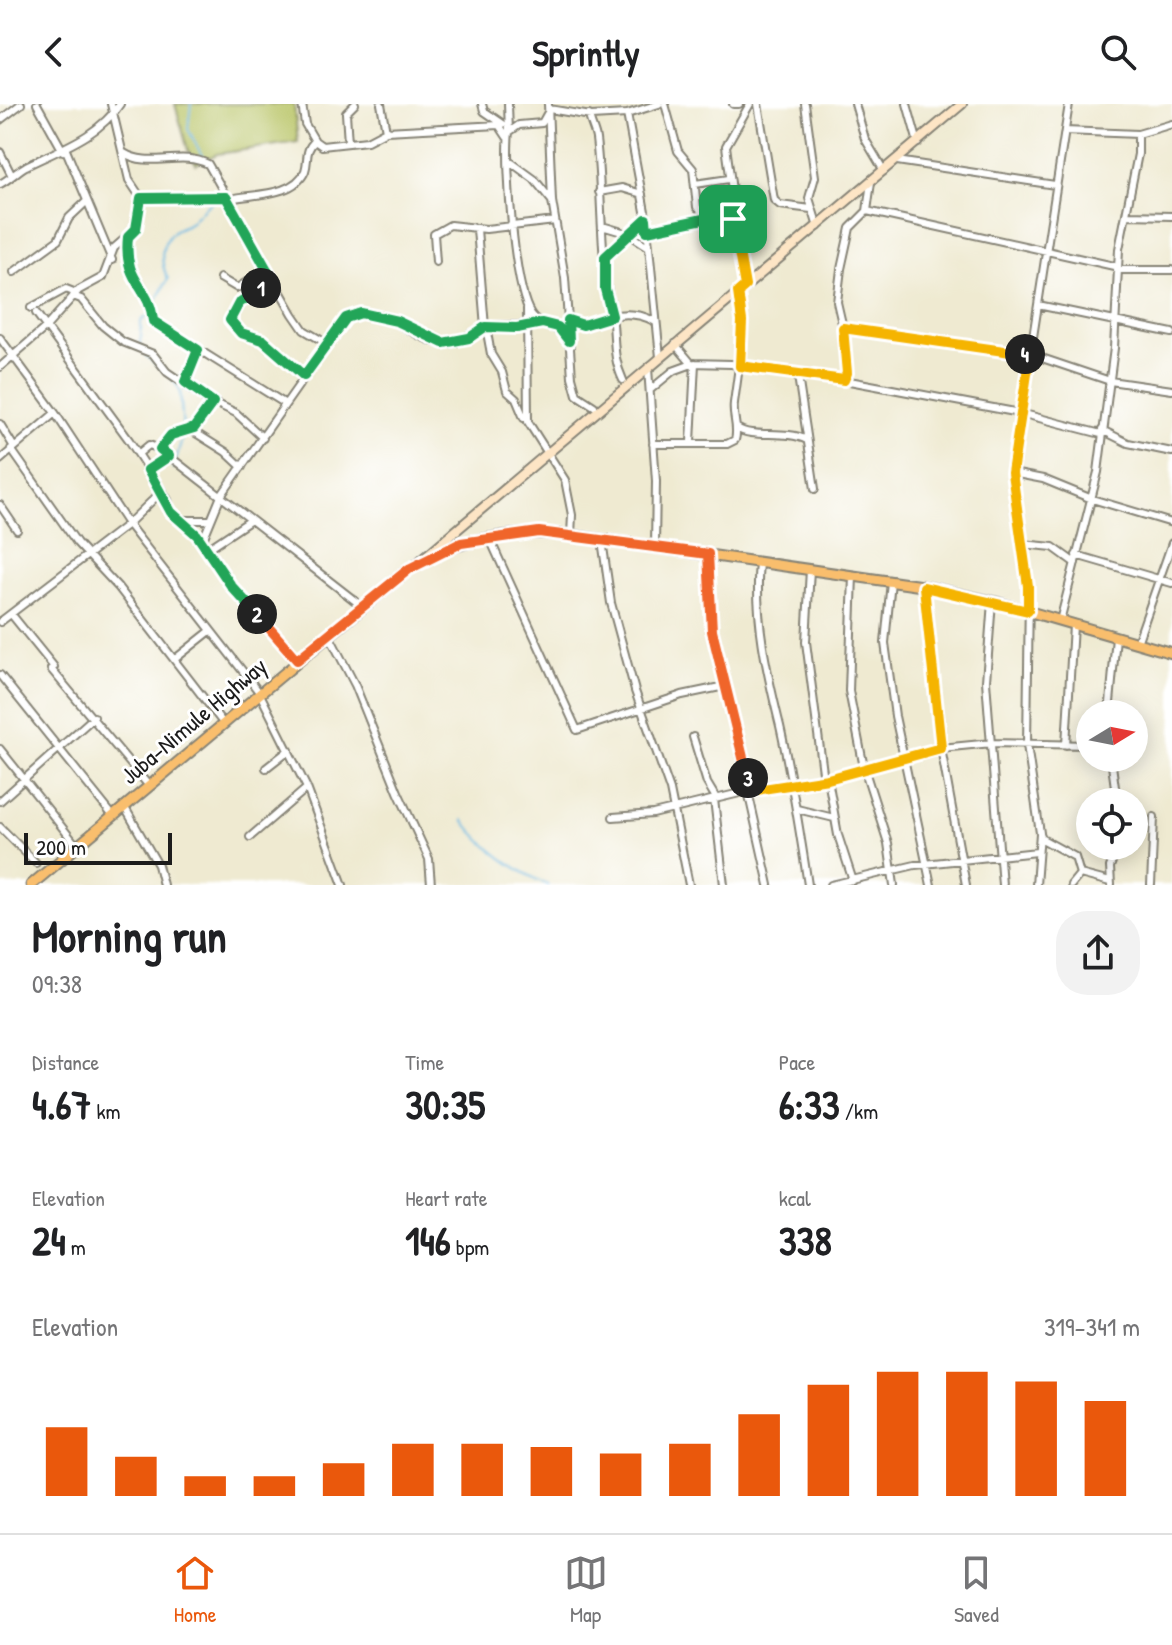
<!DOCTYPE html>
<html lang="en">
<head>
<meta charset="utf-8">
<style>
	:root { --surface:#fff; --page:#f2f2f2; --text:#202124; --muted:#757577; --line:#e0e0e0; --accent:#ea580c }
	body { margin:0; font-family:"Patrick Hand",sans-serif; background:var(--page); color:var(--text); height:100vh; display:flex; flex-direction:column; font-size:30px; white-space:nowrap }
	* { box-sizing:border-box; margin:0 }
	p { font-size:26px; color:var(--muted) }
	.icon { flex:none; width:44px; height:44px; fill:none; stroke:currentColor; stroke-width:2; stroke-linecap:round; stroke-linejoin:round }
	.map { position:relative; height:781px; overflow:hidden }
	.panel { display:flex; flex-direction:column; background:var(--surface); flex:1 }
	.panel>* { flex:none }
	.needle { width:52px; rotate:80deg }
	.controls { position:absolute; left:1076px; top:596px; display:grid; gap:16px }
	.controls a { display:grid; place-items:center; width:72px; height:72px; border-radius:50%; background:var(--surface); box-shadow:0 4px 20px #0003; font-size:40px }
	.scale { position:absolute; left:24px; bottom:20px; width:148px; box-sizing:border-box; padding-left:8px; border:4px solid #1c1c1c; border-top:0; font-size:22px; line-height:28px; white-space:nowrap; color:#1c1c1c; -webkit-text-stroke:6px #fff; paint-order:stroke }
	.pin { position:absolute; display:grid; place-items:center; width:68px; height:68px; color:#fff; margin:-34px; border-radius:16px; box-shadow:0 4px 12px #0006 }
	.km { position:absolute; width:40px; height:40px; margin:-20px; border-radius:50%; background:#222; color:#fff; font-size:22px; line-height:40px; text-align:center }
	.round { display:grid; place-items:center; flex:none; width:84px; height:84px; border-radius:32px; background:var(--page) }
	.head { display:flex; align-items:center; justify-content:space-between; height:136px; padding:0 32px }
	h1 { font-size:44px; font-weight:700; line-height:60px }
	.figures { display:grid; grid-template-columns:repeat(3,1fr); gap:12px; height:136px; padding:8px 32px }
	.figures div { display:grid; align-content:center }
	.figures b { font-size:40px; font-weight:700 }
	.figures small { font-size:22px; font-weight:400 }
	.figures p { font-size:22px }
	.chart { height:224px; padding:16px 32px }
	.chart p { display:flex; justify-content:space-between }
	.chart svg { width:100%; height:144px; margin-top:8px; stroke:var(--accent); stroke-width:6 }
	header { display:flex; justify-content:space-between; align-items:center; height:104px; padding:0 32px; background:var(--surface); font-size:36px; font-weight:700 }
	.dock { display:flex; justify-content:space-around; align-items:center; height:112px; border-top:2px solid var(--line); background:var(--surface); font-size:22px; color:var(--muted) }
	.dock a { display:grid; justify-items:center; gap:4px }
	.dock .current { color:var(--accent) }
	.map>svg:first-child { display:block }
</style>
</head>
<body>
<header><svg class="icon" aria-label="back" viewBox="0 0 24 24"><path d="M15 5l-7 7 7 7"/></svg>Sprintly<svg class="icon" aria-label="search" viewBox="0 0 24 24"><circle cx="10" cy="10" r="6"/><path d="M15 15l6 6"/></svg></header>
<div class="map">
<svg width="1172" height="781" viewBox="0 0 1172 781">
	<rect width="100%" height="100%" fill="#fff"/>
	<filter id="ink" filterUnits="userSpaceOnUse"><feTurbulence type="fractalNoise" baseFrequency=".0125" numOctaves="2"/><feDisplacementMap in="SourceGraphic" scale="16" xChannelSelector="R" yChannelSelector="G"/><feConvolveMatrix kernelMatrix="1 2 1 2 8 2 1 2 1" color-interpolation-filters="sRGB"/></filter>
	<filter id="wash" filterUnits="userSpaceOnUse"><feTurbulence type="fractalNoise" baseFrequency=".006" numOctaves="4" result="noise"/><feDisplacementMap in="SourceGraphic" scale="32" xChannelSelector="R" yChannelSelector="G"/><feGaussianBlur stdDeviation="1.8" result="paint"/><feColorMatrix in="noise" values="0 0 0 0 0 0 0 0 0 0 0 0 0 0 0 0 0 1.4 0 .05"/><feComposite in="paint" operator="in"/></filter>
	<g filter="url(#wash)">
		<rect width="100%" height="100%" fill="#efead1"/>
		<path fill="#b9c567" stroke="#6a7042" stroke-width="2" d="M175,0H294L298,38L217,50L196,60L188,46Z"/>
		<g fill="none" stroke-linecap="round" stroke-linejoin="round">
			<path stroke="#69b8e3" stroke-width="2" d="M191,0L188,25L205,57
				M152,204L168,175C160,159 159,139 174,127C179,123 186,122 191,118C199,109 204,103 214,96
				M141,243V217L150,210
				M143,249L161,265
				M172,274L180,286L183,325
				M173,365L183,332
				M463,716C486,746 514,765 548,781"/>
		</g>
	</g>
	<g filter="url(#ink)">
		<g fill="none" stroke-linecap="round" stroke-linejoin="round">
			<defs>
				<path id="street" d="M37,0L63,47
					M111,0L129,76L141,94L226,93
					M302,0L305,20L315,37L322,42L367,37L386,27L499,21L507,33
					M381,0L386,27
					M482,0L484,7L503,20
					M508,0L509,28
					M548,0L552,97L565,174L572,273L577,291L594,302
					M659,0L627,10L646,113L660,253
					M665,0L678,47L693,65L697,103L708,114
					M733,0H739
					M758,0L774,96L780,101L811,105
					M805,0L815,73L809,94L818,123
					M855,0L865,35L884,67
					M907,0L918,39
					M549,5L591,12L627,10
					M547,10L542,19L519,21L509,28C505,62 514,184 531,210C540,224 557,219 569,237
					M589,11C590,19 595,27 596,35C603,92 599,148 611,204C616,230 611,251 623,276
					M0,16L21,0
					M1065,27L1138,30L1172,20
					M348,39L346,9L355,0
					M66,46L112,156
					M0,48L12,72
					M124,49C149,65 181,46 208,60L293,210L304,226L326,239
					M897,57L1055,81
					M512,59L534,75L552,97
					M0,80C10,75 17,67 26,62C60,45 98,33 120,0
					M695,80L729,75
					M599,88L622,84L642,90
					M232,101L235,94C257,90 295,91 305,67C309,55 304,47 315,37
					M867,107L1114,162
					M1128,111L1172,112
					M602,122L629,130L649,143
					M477,125L485,223
					M647,127L708,114L733,115
					M128,133C122,180 151,182 153,217L284,299
					M605,153L646,115
					M436,158L434,130L450,121L486,125L555,117
					M1117,166H1172
					M14,168L58,136L69,114L87,97
					M270,171C259,189 233,196 230,216L241,229L263,236L304,272
					M220,174L237,184L266,166
					M745,182L726,42L750,0
					M73,192L81,195L103,222L123,238L153,250L167,268L205,294L236,309L263,334
					M1038,201L1172,229
					M31,204L66,185L76,189
					M527,204L528,318L565,376L572,411L571,431
					M36,209L129,336L168,396L171,408L197,431L232,483L297,556
					M568,216L583,221C607,212 630,204 654,217
					M486,223L491,250L502,268L507,287L516,295L524,314
					M843,224L1030,250L1110,277L1172,286
					M0,234L55,309L128,420L259,588L307,684L343,781
					M675,240L691,259L731,260L844,276L1020,309L1101,330
					M0,263L45,224L79,186L103,173L114,144L136,125L141,94
					M648,264L656,377L655,443
					M798,272L815,385
					M844,276L847,269L843,224L837,198L841,165L850,124L867,107L871,78
					M185,278L198,246
					M650,286L673,267L695,259L691,338
					M0,320L14,343
					M737,324C752,335 785,325 807,336
					M191,326L213,298
					M1102,326L1128,339L1172,348
					M653,340H727L735,336C739,323 732,313 734,299C739,261 746,227 738,188
					M11,345L77,439L118,483L223,619
					M160,345L171,331L191,326L226,348L242,363
					M138,350L149,341L160,345L363,503
					M0,356L55,309
					M148,366L169,352
					M1012,369L1043,375L1092,395L1172,419
					M0,401L17,426
					M183,416H210
					M489,433L577,626L682,591L725,582
					M602,436L611,499L635,587L670,686L689,781
					M202,438L221,392L346,214C390,199 405,232 440,239C461,243 471,226 486,223C505,219 522,224 542,219
					M1022,440L1053,443L1075,459
					M206,446L251,416
					M708,450L712,527L750,687
					M1076,451L1172,479
					M759,458C754,513 767,569 780,622C792,675 800,728 808,781
					M810,465L806,538L824,676
					M853,471L849,587L864,664L888,739L894,781
					M891,477L885,539L895,612L931,781
					M924,483L941,644L966,781
					M992,497L986,577L1002,781
					M12,511L54,563
					M1060,517L1098,368L1114,244L1119,145L1138,50V30
					M0,518L128,420L161,388
					M329,531L355,581L398,688L429,755L431,781
					M1137,539L1172,439
					M175,555L209,528
					M51,565L149,682
					M0,571L113,712
					M1109,610L1116,533
					M693,633L707,679L716,694
					M1066,641L1073,521
					M0,645L77,742
					M1111,654L1117,698
					M266,664L289,646
					M828,675L838,731L853,777
					M748,687L769,781
					M714,695L724,781
					M0,697L94,613
					M124,702L158,761L163,781
					M797,705L834,714
					M613,713L653,710L744,688L824,676L941,644L992,639L1090,641
					M0,723L36,759
					M1040,730L1042,735L1075,753L1080,770L1110,778
					M250,733L307,684
					M831,781L915,761L1037,748
					M1036,781L1040,729L1027,641L1029,488L1012,369L1069,0
					M1071,781L1080,770
					M1111,781L1110,763L1118,742
					M1151,781L1154,713"/>
				<path id="secondary" d="M421,456L962,0"/>
				<path id="primary" d="M31,781L409,465C460,433 512,426 571,431L929,483L996,498L1172,549"/>
			</defs>
			<use href="#street" stroke="#868376" stroke-width="10"/>
			<use href="#secondary" stroke="#868376" stroke-width="12"/>
			<use href="#primary" stroke="#868376" stroke-width="13"/>
			<use href="#street" stroke="#fff" stroke-width="6"/>
			<use href="#secondary" stroke="#fde5c5" stroke-width="8"/>
			<use href="#primary" stroke="#f9be6d" stroke-width="9"/>
		</g>
	</g>
	<g fill="none" stroke-linecap="round" stroke-linejoin="round" filter="url(#ink)">
		<defs>
			<path id="split-1" d="M261,184L239,199L230,216L241,229L263,236L304,272L346,214L361,209L397,217L443,239L469,234L485,223L517,224L542,219L558,223L569,237L568,216L583,221L612,212L605,185V153L646,115L647,127L708,114L733,115"/>
			<path id="split-2" d="M257,510L232,483L197,431L171,408L148,366L169,352L160,345L171,331L194,324L213,298L185,278L198,246L153,217C150,181 123,180 128,133L136,125L141,94L226,93L270,171L261,184"/>
			<path id="split-3" d="M257,510L297,556L409,465L461,439L539,428L708,450L712,527L748,674"/>
			<path id="split-4" d="M748,674L750,687L828,675L941,644L924,483L1028,507V482L1012,369L1030,250H1025"/>
			<path id="split-5" d="M733,115L745,182L738,188L742,217L740,262L844,276L847,269L843,224L1025,250"/>
		</defs>
		<use href="#split-1" stroke="#fff" stroke-width="16"/>
		<use href="#split-2" stroke="#fff" stroke-width="16"/>
		<use href="#split-3" stroke="#fff" stroke-width="16"/>
		<use href="#split-4" stroke="#fff" stroke-width="16"/>
		<use href="#split-5" stroke="#fff" stroke-width="16"/>
		<use href="#split-1" stroke="#22a559" stroke-width="10"/>
		<use href="#split-2" stroke="#22a559" stroke-width="10"/>
		<use href="#split-3" stroke="#f0652b" stroke-width="10"/>
		<use href="#split-4" stroke="#f5b400" stroke-width="10"/>
		<use href="#split-5" stroke="#f5b400" stroke-width="10"/>
	</g>
	<g text-anchor="middle" stroke-width="6" stroke-linejoin="round" paint-order="stroke">
		<g font-size="24" fill="#1c1c1c" stroke="#fff">
			<text transform="translate(194 617) rotate(-40)" y="8">Juba–Nimule Highway</text>
		</g>
	</g>
</svg>
<div class="controls">
<a><svg class="needle" viewBox="-14 -14 28 28"><path d="M0-13l5 13h-10z" fill="#e53935"/><path d="M0 13l5-13h-10z" fill="#757577"/></svg></a>
<a><svg class="icon" aria-label="locate" viewBox="0 0 24 24"><circle cx="12" cy="12" r="6"/><path d="M12 2v4M12 18v4M2 12h4M18 12h4"/></svg></a>
</div>
<div class="scale">200 m</div>
<div class="pin" style="left:733px;top:115px;background:#1e9e55"><svg class="icon" aria-label="arrive" viewBox="0 0 24 24"><path d="M6 21V4h12l-3 4 3 4H6"/></svg></div>
<b class="km" style="left:261px;top:184px">1</b>
<b class="km" style="left:257px;top:510px">2</b>
<b class="km" style="left:748px;top:674px">3</b>
<b class="km" style="left:1025px;top:250px">4</b>
</div>
<section class="panel">
<div class="head"><div><h1>Morning run</h1><p>09:38</p></div><a class="round"><svg class="icon" aria-label="share" viewBox="0 0 24 24"><path d="M12 15V3M7 8l5-5 5 5M5 13v7h14v-7"/></svg></a></div>
<div class="figures">
<div><p>Distance</p><b>4.67<small> km</small></b></div>
<div><p>Time</p><b>30:35</b></div>
<div><p>Pace</p><b>6:33<small> /km</small></b></div>
</div>
<div class="figures">
<div><p>Elevation</p><b>24<small> m</small></b></div>
<div><p>Heart rate</p><b>146<small> bpm</small></b></div>
<div><p>kcal</p><b>338</b></div>
</div>
<div class="chart"><p><span>Elevation</span>319–341 m</p>
<svg viewBox="0 0 160 44" preserveAspectRatio="none"><path d="M5 44V23M15 44V32M25 44V38M35 44V38M45 44V34M55 44V28M65 44V28M75 44V29M85 44V31M95 44V28M105 44V19M115 44V10M125 44V6M135 44V6M145 44V9M155 44V15"/></svg>
</div>
</section>
<nav class="dock">
<a class="current"><svg class="icon" aria-label="home" viewBox="0 0 24 24"><path d="M3 11l9-7 9 7M6 9v11h12V9"/></svg>Home</a>
<a><svg class="icon" aria-label="map" viewBox="0 0 24 24"><path d="M3 6l6-2 6 2 6-2v14l-6 2-6-2-6 2zM9 4v14M15 6v14"/></svg>Map</a>
<a><svg class="icon" aria-label="saved" viewBox="0 0 24 24"><path d="M7 4h10v16l-5-4-5 4z"/></svg>Saved</a>
</nav>
</body>
</html>
